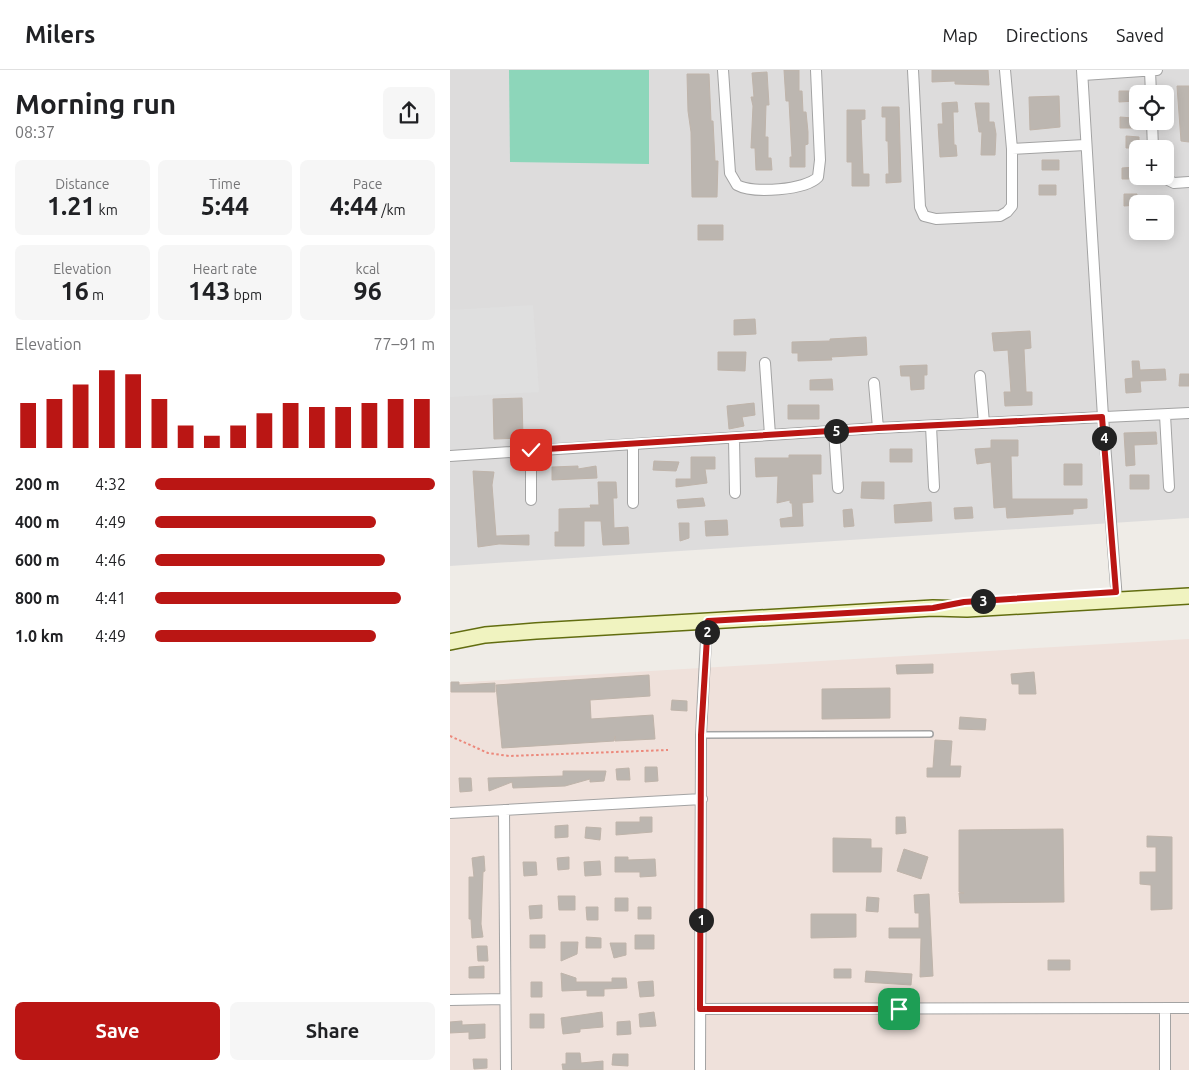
<!DOCTYPE html>
<html lang="en">
<head>
<meta charset="utf-8">
<style>
	:root { --surface:#fff; --page:#f6f6f6; --text:#202124; --muted:#757577; --line:#e0e0e0; --accent:#ba1614 }
	body { margin:0; font-family:Ubuntu,sans-serif; background:var(--page); color:var(--text); height:100vh; display:flex; flex-direction:column; font-size:19px; white-space:nowrap }
	* { box-sizing:border-box; margin:0 }
	p { font-size:16px; color:var(--muted) }
	.icon { flex:none; width:28px; height:28px; fill:none; stroke:currentColor; stroke-width:2; stroke-linecap:round; stroke-linejoin:round }
	.map { position:relative; flex:1; overflow:hidden }
	.panel { display:flex; flex-direction:column; background:var(--surface); width:450px }
	.panel>* { flex:none }
	.controls { position:absolute; left:679px; top:15px; display:grid; gap:10px }
	.controls a { display:grid; place-items:center; width:45px; height:45px; border-radius:8px; background:var(--surface); box-shadow:0 2px 12px #0003; font-size:25px }
	.pin { position:absolute; display:grid; place-items:center; width:42px; height:42px; color:#fff; margin:-21px; border-radius:10px; box-shadow:0 2px 8px #0006 }
	.km { position:absolute; width:25px; height:25px; margin:-12px; border-radius:50%; background:#222; color:#fff; font-size:14px; line-height:25px; text-align:center }
	.round { display:grid; place-items:center; flex:none; width:52px; height:52px; border-radius:8px; background:var(--page) }
	.summary { display:flex; align-items:center; justify-content:space-between; height:85px; padding:0 15px }
	h1 { font-size:28px; font-weight:600; line-height:38px }
	.metrics { display:grid; grid-template-columns:repeat(3,1fr); gap:8px; height:85px; padding:5px 15px }
	.metrics div { display:grid; align-content:center; border-radius:8px; background:var(--page); text-align:center }
	.metrics b { font-size:25px; font-weight:600 }
	.metrics small { font-size:14px; font-weight:400 }
	.metrics p { font-size:14px }
	.chart { height:140px; padding:10px 15px }
	.chart p { display:flex; justify-content:space-between }
	.chart svg { width:100%; height:90px; margin-top:5px; stroke:var(--accent); stroke-width:6 }
	.primary-button { display:flex; gap:10px; margin-top:auto; padding:10px 15px }
	.primary-button a { flex:1; height:58px; border-radius:8px; background:var(--accent); color:#fff; font-size:20px; font-weight:600; line-height:58px; text-align:center }
	.primary-button a+a { background:var(--page); color:var(--text) }
	ul { padding:0 15px; list-style:none; font-size:16px }
	li { display:grid; grid-template-columns:80px 60px 1fr; align-items:center; height:38px }
	li i { height:12px; border-radius:6px; background:var(--accent) }
	header { display:flex; align-items:center; gap:30px; box-sizing:border-box; height:70px; padding:0 25px; background:var(--surface); border-bottom:1px solid var(--line) }
	header strong { font-size:24px }
	nav { display:flex; gap:28px; margin-inline-start:auto; font-size:18px }
	main { display:flex; flex:1; min-height:0 }
	.map>svg:first-child { display:block }
</style>
</head>
<body>
<header>
<strong>Milers</strong>
<nav><a>Map</a><a>Directions</a><a>Saved</a></nav>
</header>
<main>
<section class="panel">
<div class="summary"><div><h1>Morning run</h1><p>08:37</p></div><a class="round"><svg class="icon" aria-label="share" viewBox="0 0 24 24"><path d="M12 15V3M7 8l5-5 5 5M5 13v7h14v-7"/></svg></a></div>
<div class="metrics">
<div><p>Distance</p><b>1.21<small> km</small></b></div>
<div><p>Time</p><b>5:44</b></div>
<div><p>Pace</p><b>4:44<small> /km</small></b></div>
</div>
<div class="metrics">
<div><p>Elevation</p><b>16<small> m</small></b></div>
<div><p>Heart rate</p><b>143<small> bpm</small></b></div>
<div><p>kcal</p><b>96</b></div>
</div>
<div class="chart"><p><span>Elevation</span>77–91 m</p>
<svg viewBox="0 0 160 44" preserveAspectRatio="none"><path d="M5 44V22M15 44V20M25 44V13M35 44V6M45 44V8M55 44V20M65 44V33M75 44V38M85 44V33M95 44V27M105 44V22M115 44V24M125 44V24M135 44V22M145 44V20M155 44V20"/></svg>
</div>
<ul>
<li><b>200 m</b>4:32<i style="width:100%"></i></li>
<li><b>400 m</b>4:49<i style="width:79%"></i></li>
<li><b>600 m</b>4:46<i style="width:82%"></i></li>
<li><b>800 m</b>4:41<i style="width:88%"></i></li>
<li><b>1.0 km</b>4:49<i style="width:79%"></i></li>
</ul>
<div class="primary-button"><a>Save</a><a>Share</a></div>
</section>
<div class="map">
<svg width="739" height="1000" viewBox="0 0 739 1000">
	<rect width="100%" height="100%" fill="#efece7"/>
	<path fill="#dddcdc" fill-rule="evenodd" d="M0,0H739V448L0,496ZM688,24H715V51H688ZM688,79H715V106H688ZM688,134H715V161H688Z"/>
	<path fill="#efe1db" d="M739,569V1000H0V613Z"/>
	<path fill="#8dd6ba" d="M59,0H199V94L60,92Z"/>
	<path fill="#dfdfdf" d="M83,235L89,322L0,327V240Z"/>
	<path fill="#bcb6b0" stroke="#bfb4aa" d="M334,0H349V21H352L353,42H356L358,62V74L355,75V97H340V87H342L339,31H336Z
		M482,0H538L539,15L505,14V11L482,12Z
		M317,2L319,35H316L315,67H318V88H321L322,100H306L305,78H301L303,36L301,27H304L302,3Z
		M237,4H259L261,51H263L265,91H268L267,127H242L241,62L238,41Z
		M727,16H739V72L731,71Z
		M669,21H686V31L669,32Z
		M609,26L610,57L580,60L579,27Z
		M507,32L508,42H503L504,75H506L507,86L490,87L488,54H493L492,33Z
		M525,33H539V52H544L546,64L545,85H531L532,62H529Z
		M432,37H449L451,112L436,113V104H439L438,71H436V47H432Z
		M397,40H415V49L411,50L413,104H419V116H402V92H397Z
		M670,47L683,48V58H670Z
		M676,66L689,67V78H676Z
		M592,90H609V100H592Z
		M685,97V109H672V98Z
		M589,115H606V125H589Z
		M674,124H687V135L674,136Z
		M248,155H273V170H248Z
		M305,249L306,264L284,265V250Z
		M580,261L581,278L574,279L576,322H582V335L555,336L554,322H561L558,280L544,281L542,263Z
		M416,267L417,285L381,287L382,290L348,291V283H342V272L380,271V269Z
		M268,282H296L295,301L268,300Z
		M682,291H689L690,300L715,299L716,310L690,311L691,322L676,323L675,309L683,308Z
		M477,295V305H474V319L461,320L460,306H451L450,296Z
		M730,304H739V316H729Z
		M382,309L383,320H360V310Z
		M72,328L73,368L44,369L43,329Z
		M304,333L305,345L292,347L294,356L279,359L277,336Z
		M338,335H369V349H338Z
		M706,362L707,374L684,375L685,395L676,396L674,363Z
		M541,370H568V386H561L562,429H637V438L623,439V444L557,448L556,437L544,438L541,392L527,394L525,379L541,378Z
		M440,379H462V392H440Z
		M339,385H371V404H362L363,432L352,433L353,456L331,457L330,449L343,447L342,433H340V430L327,433L328,406L306,407L305,388H339Z
		M241,387H265V399H255L257,413L226,417V409H241Z
		M204,391L229,392L226,401L203,400Z
		M614,394H632V415H614Z
		M128,396V399L146,396L147,408L102,410V397Z
		M23,401L44,402L42,415L46,466L79,465V475L49,474L28,477Z
		M680,405H699V419H680Z
		M148,412H166L167,428H163L164,458L178,457L179,474L153,475L151,451H134V476H105V462H109V439L141,438L140,435H149Z
		M412,412H434V429L411,428Z
		M253,428L255,436L228,438L227,430Z
		M481,432L482,451L445,453L444,435Z
		M522,437L523,448L505,449L504,438Z
		M402,439L404,456L394,457L393,440Z
		M277,450L278,465L256,466L255,451Z
		M229,453H239V468L230,471Z
		M483,594V603L447,604L446,595Z
		M584,602L586,624H569V614H562L561,604Z
		M199,605L200,626L140,630L141,649L203,645L205,669L165,671V666L164,671L52,678L46,615Z
		M1,612H9V615L45,613V622H1Z
		M440,618V648L372,649V619Z
		M222,630L237,631V641L221,640Z
		M510,647L536,649L535,660L509,659Z
		M485,670L502,671L500,696H511L510,707H477V698H483Z
		M195,697H207L208,711L195,712Z
		M179,698L180,710H167L166,699Z
		M113,701H156L154,711L140,712V709L115,716L63,718L62,712L39,721L38,708L113,706Z
		M9,708H21L22,721L10,722Z
		M190,747H202V762L166,765V752H190Z
		M446,747H455L456,763L446,764Z
		M118,755V767L105,768V756Z
		M136,757L151,758L150,770L135,768Z
		M613,759L614,832L510,833L509,823H514L509,822V760Z
		M697,766L722,767V839L701,840V815L690,814V802H706V777H697Z
		M383,768L421,769V778H432L431,802H383Z
		M454,779L478,787L471,809L447,801Z
		M34,786L35,801L33,802L31,854L33,867L22,868L21,849H19V807H24L22,788Z
		M119,787V799L108,800L107,788Z
		M165,787H178V790L205,789L206,806L190,807V802H165Z
		M150,791L151,805L135,806L134,792Z
		M73,792H86L87,805L74,806Z
		M479,824L483,906L470,907L471,868H439V858H469V843H465L464,825Z
		M108,826H125V840H109Z
		M417,827L429,828L428,842L416,841Z
		M165,828H178V841H165Z
		M92,835V848L80,849L79,836Z
		M136,837H148V850H137Z
		M188,837H201V849H188Z
		M361,844H406V867L361,868Z
		M80,865H95V878H80Z
		M185,865H204V879H185Z
		M136,867L151,868V878H136Z
		M111,872H128L127,884L111,891Z
		M160,873H176V885L164,888Z
		M27,876H37L38,891H28Z
		M598,890H620V900H598Z
		M34,896V908H19V897Z
		M384,899H401V908H384Z
		M416,901L462,904L461,915L415,912Z
		M111,903L126,908V912H162V908H176L177,918L154,919V926H137V920L112,921Z
		M203,911L204,926L190,927L188,912Z
		M81,912H92V927H81Z
		M152,942L153,957L130,959V962L113,964L111,948Z
		M204,942L206,956L190,957L189,944Z
		M80,944H94V958H80Z
		M12,951V955L35,954V968L19,969V962L0,963V952Z
		M180,951L181,964L167,965V952Z
		M116,983H130L131,993L153,991V1000H113L112,994H116Z
		M163,984H178V996L162,995Z
		M23,989H37V998L24,999Z"/>
	<g fill="none" stroke-linecap="round" stroke-linejoin="round">
		<defs>
			<path id="service" d="M251,665L480,664"/>
			<path id="minor" d="M273,0L280,103L287,115C303,124 356,120 368,107L370,90L366,0
				M463,0L470,137L474,146L486,149L550,146L557,142L562,136V79L555,0
				M632,0L653,347L667,530
				M700,1L701,24
				M633,5L707,0
				M702,51L703,79
				M562,79L635,75
				M710,106L724,113L739,112
				M315,293L320,365
				M530,306L534,353
				M424,313L428,358
				M715,345L719,417
				M481,356L484,417
				M384,361L388,418
				M284,368L285,423
				M81,381V430
				M0,386L428,358L739,343
				M183,433V374
				M54,740L56,1000
				M0,743L252,729
				M0,930L55,929
				M715,938V1000
				M250,939L739,938
				M250,1000L251,665L257,551"/>
			<path id="secondary" d="M0,572L35,565L86,561L483,538L517,539L739,526"/>
		</defs>
		<use href="#service" stroke="#a3a3a3" stroke-width="8"/>
		<use href="#minor" stroke="#a3a3a3" stroke-width="12"/>
		<use href="#secondary" stroke="#626d10" stroke-width="18"/>
		<path stroke="#ec887b" stroke-width="2" stroke-dasharray="2.5 2.5" stroke-linecap="butt" d="M0,666L38,683L59,686L218,680"/>
		<use href="#service" stroke="#fff" stroke-width="5"/>
		<use href="#minor" stroke="#fff" stroke-width="10"/>
		<use href="#secondary" stroke="#f0f3c0" stroke-width="15"/>
	</g>
	<g fill="none" stroke-linecap="round" stroke-linejoin="round">
		<defs>
			<path id="route" d="M81,380L428,358L652,347L666,522L514,532L483,538L258,551L251,665L250,939H449"/>
		</defs>
		<use href="#route" stroke="#fff" stroke-width="10"/>
		<use href="#route" stroke="#ba1614" stroke-width="6"/>
	</g>
</svg>
<div class="controls">
<a><svg class="icon" aria-label="locate" viewBox="0 0 24 24"><circle cx="12" cy="12" r="6"/><path d="M12 2v4M12 18v4M2 12h4M18 12h4"/></svg></a>
<a>+</a>
<a>−</a>
</div>
<div class="pin" style="left:449px;top:939px;background:#1e9e55"><svg class="icon" aria-label="arrive" viewBox="0 0 24 24"><path d="M6 21V4h12l-3 4 3 4H6"/></svg></div>
<div class="pin" style="left:81px;top:380px;background:#d93025"><svg class="icon" aria-label="check" viewBox="0 0 24 24"><path d="M5 12l5 5 9-10"/></svg></div>
<b class="km" style="left:251px;top:850px">1</b>
<b class="km" style="left:257px;top:562px">2</b>
<b class="km" style="left:533px;top:531px">3</b>
<b class="km" style="left:654px;top:368px">4</b>
<b class="km" style="left:386px;top:361px">5</b>
</div>
</main>
</body>
</html>
